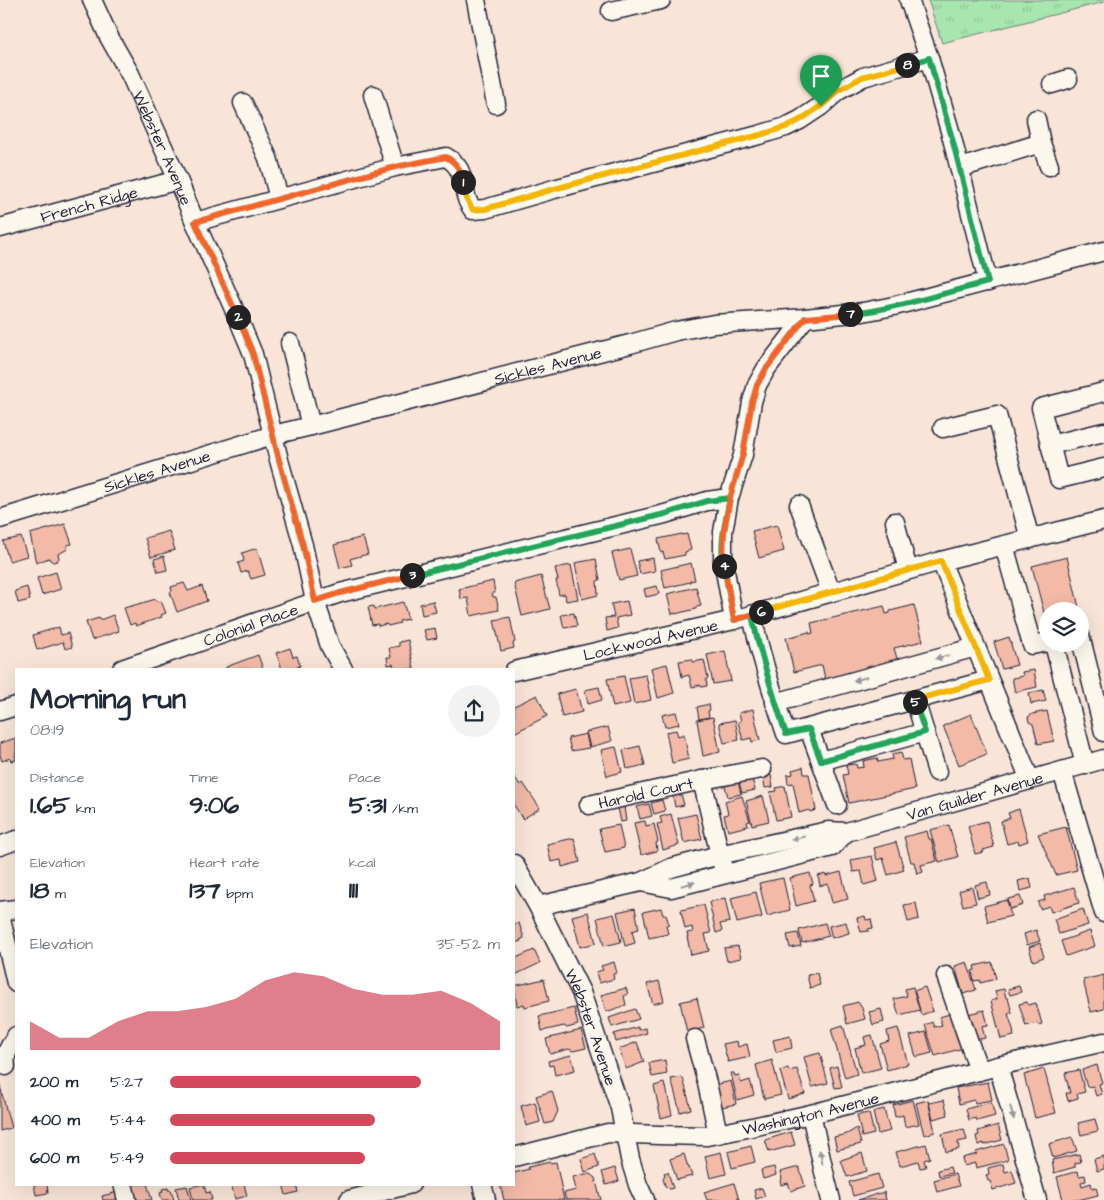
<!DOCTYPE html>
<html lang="en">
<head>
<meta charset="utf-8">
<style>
	:root { --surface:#fff; --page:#f2f2f3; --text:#1f2937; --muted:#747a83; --accent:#d1495b }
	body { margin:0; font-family:"Architects Daughter",sans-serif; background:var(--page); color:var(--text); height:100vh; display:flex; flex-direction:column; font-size:19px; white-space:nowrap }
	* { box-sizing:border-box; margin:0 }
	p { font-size:16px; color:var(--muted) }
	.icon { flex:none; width:28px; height:28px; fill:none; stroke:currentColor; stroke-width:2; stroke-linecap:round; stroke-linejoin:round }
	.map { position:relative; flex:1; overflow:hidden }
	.sheet { position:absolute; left:15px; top:668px; width:500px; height:518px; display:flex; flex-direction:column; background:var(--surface); border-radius:0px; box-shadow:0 5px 20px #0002 }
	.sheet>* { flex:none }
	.fabs { position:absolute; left:1039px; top:602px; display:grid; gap:10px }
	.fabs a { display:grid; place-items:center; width:50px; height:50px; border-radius:50%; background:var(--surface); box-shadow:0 5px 20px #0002; font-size:25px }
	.pin { position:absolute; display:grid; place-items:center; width:42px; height:42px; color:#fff; margin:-51px -21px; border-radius:50% 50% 50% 0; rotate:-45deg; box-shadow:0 0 5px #0007 }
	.pin .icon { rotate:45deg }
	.km { position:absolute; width:25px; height:25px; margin:-12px; border-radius:50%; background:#222; color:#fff; font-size:14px; line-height:25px; text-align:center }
	.round { display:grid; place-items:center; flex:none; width:52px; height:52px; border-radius:26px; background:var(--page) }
	.summary { display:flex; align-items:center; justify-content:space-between; height:85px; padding:0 15px }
	h1 { font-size:28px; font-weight:700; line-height:38px }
	.stats { display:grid; grid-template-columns:repeat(3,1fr); gap:8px; height:85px; padding:5px 15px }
	.stats div { display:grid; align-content:center }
	.stats b { font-size:25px; font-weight:700 }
	.stats small { font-size:14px; font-weight:400 }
	.stats p { font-size:14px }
	.chart { height:140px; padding:10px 15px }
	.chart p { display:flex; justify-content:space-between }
	.chart svg { width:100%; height:90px; margin-top:5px; fill:var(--accent); opacity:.7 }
	ul { padding:0 15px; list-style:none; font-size:16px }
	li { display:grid; grid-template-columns:80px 60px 1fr; align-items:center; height:38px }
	li i { height:12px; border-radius:6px; background:var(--accent) }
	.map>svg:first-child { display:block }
</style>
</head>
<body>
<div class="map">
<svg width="1104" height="1200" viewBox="0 0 1104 1200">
	<defs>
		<pattern id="park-tufts" width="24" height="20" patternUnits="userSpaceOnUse" patternTransform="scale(1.25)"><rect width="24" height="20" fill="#a7e6ae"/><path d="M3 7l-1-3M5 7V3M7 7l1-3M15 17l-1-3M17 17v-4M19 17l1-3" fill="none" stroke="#8fc597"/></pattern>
	</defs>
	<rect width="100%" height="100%" fill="#f8e5d7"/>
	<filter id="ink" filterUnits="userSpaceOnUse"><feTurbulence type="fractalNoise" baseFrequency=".02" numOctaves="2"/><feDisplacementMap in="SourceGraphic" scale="10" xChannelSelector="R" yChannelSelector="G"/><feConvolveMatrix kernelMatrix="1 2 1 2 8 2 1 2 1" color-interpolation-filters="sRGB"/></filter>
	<g filter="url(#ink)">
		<path fill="url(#park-tufts)" stroke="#648474" d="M928,0H1104V2L942,43Z"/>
		<path fill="#f2baa7" stroke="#22223b" d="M65,524L72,544L67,545L68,548L66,550L58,554L59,558L57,561L53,562L50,560L49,558L36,563L30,534Z
			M777,525L784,551L759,558L752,531Z
			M169,531L175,550L151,557L145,538Z
			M682,534V535L687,534L691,550L685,552V555L665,559L663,552L661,553L658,539Z
			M21,537L27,556L9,561L3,541Z
			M363,537L368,554L350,559L352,565L340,568L334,545Z
			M257,548L265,575L251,579L248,571L241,573L238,563L244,561L242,553Z
			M630,549L637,576L619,580L612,553Z
			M164,556L167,570L158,572L154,559Z
			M1067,557L1081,616H1080V611H1048L1047,625L1032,566Z
			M653,558L655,571L640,574L637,561Z
			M596,559L600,580L597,581L598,595L582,599L575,563Z
			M691,563L695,580L690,581V582L665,588L661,570Z
			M571,565L578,599L566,601L565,594L559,595L556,580H558L555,568Z
			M56,572L61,589L42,595L37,578Z
			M541,576L550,609L522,616L514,583Z
			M493,581L495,593H492L493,597H496L499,610L471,616L468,598L461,599L459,589Z
			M184,583L188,591L202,586L207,601L177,612L170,592L172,591L171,587Z
			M657,586L659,594L646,597L644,589Z
			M27,587L30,600L18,603L15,591Z
			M696,587L701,606L696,607V609L675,614V613L672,614L667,594Z
			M156,599L157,602L161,601L166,613L161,615L162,617L136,626L135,623L130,625L124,608Z
			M433,601L436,612L422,615L420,604Z
			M627,601L630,615L616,618L618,628L607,631L605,618L614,617L611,604Z
			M403,602L408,619L399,621L400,623L388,626L387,624L378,626V624L372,625L368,607L374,606L375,609Z
			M914,605L923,641L894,648L898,662L825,679L822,665L794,672L786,638L809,632V634L813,633L811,623L884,606L886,614L890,613V611Z
			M574,613L577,626L564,628L561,615Z
			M113,615L119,631L92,640L86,622L99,618L100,620Z
			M510,617L515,642L513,643L514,648L501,651L494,620Z
			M59,627L61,635L68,633L72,647L65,649L63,642L37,650L33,635Z
			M435,628L437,638L427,640L424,630Z
			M1009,637L1017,665L1002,669L994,642Z
			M408,640L414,669H394L393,664L388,665L387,657H391L389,648L399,646V642Z
			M290,648L293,657L297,656L300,666L297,667V669H282L276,653Z
			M725,651L731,681L713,684L707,655Z
			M258,655L263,669H226V667Z
			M692,659L693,662L704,660L708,678L706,679L707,686L701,687L700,685L692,687L689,675L682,677L679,661Z
			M667,664L674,693L658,698L651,668Z
			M1034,670L1037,687L1015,692L1012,678L1023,676L1022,672Z
			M646,675L651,700L634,704L629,678Z
			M624,676L630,703L613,707L607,679Z
			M599,687L602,700L588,704L585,690Z
			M576,689L582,712L562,717L557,694Z
			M1043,690L1046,701L1031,704L1029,693Z
			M537,695L547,716L514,733V706Z
			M709,704L710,710L708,711L709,717L699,719L697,707Z
			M753,709L760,740L752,742L751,738L743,740L738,722L741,721L739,713Z
			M1047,711L1054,741L1038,744L1033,724L1029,722L1028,717L1032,714Z
			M676,712L679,724L665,727L662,715Z
			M971,714L987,754L959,765L943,726Z
			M713,717L720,752L703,756L697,720Z
			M735,720L739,740L724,743L719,723Z
			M608,727L612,741L590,747L586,732Z
			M676,730L678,736L684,734L689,759L672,763L666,732Z
			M586,734L589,748L571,751L568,738Z
			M16,738V753L15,754L16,760L11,761L10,758L2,761L0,755V743Z
			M640,746L645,765L627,769L623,750Z
			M616,747L622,772L607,776L601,750Z
			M901,752L903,760L909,759L915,789L849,803L843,775L848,774L846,765L856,764L857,768L864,767L863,761L877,758L878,762L893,759L892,754Z
			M803,767L804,774H809L816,810L810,812L809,810L799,813L793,783L788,784L787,775L793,774L792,770Z
			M771,775L773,787L765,788L763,776Z
			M514,776L520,785L523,783L540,808L523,819L514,805Z
			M752,779L755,790L742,793L739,782Z
			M738,782L741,794L728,797L725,786Z
			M785,786L791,817L776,820L770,792L777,791L776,788Z
			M681,794L684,805L675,807L673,796Z
			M742,796L750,821L747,822L748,826L728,831L724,815L728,814L725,801Z
			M763,796L769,821L752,825L746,801Z
			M662,800L665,811L654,814L651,803Z
			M649,804L652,816L640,819L637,807Z
			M624,807L626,821L621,822L618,808Z
			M1019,809L1028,841L1019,844L1018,841L1007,844L1001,821L1010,818L1008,813Z
			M671,814L679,845L663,850L657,824L662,823L660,817Z
			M696,814L702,839L684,843L678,818Z
			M645,821L646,826L654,824L658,842L656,843L657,851L641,855L634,823Z
			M987,821L994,847L983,850L984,852L975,854L968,826Z
			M619,825L624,848L605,852L599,829Z
			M949,825L958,857L939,862L930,830Z
			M1066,827L1077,870L1056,875L1038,834Z
			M927,831L929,839H931L937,861L921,865L923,872L917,874L914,862H911L904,837Z
			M574,838L580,862L562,867L561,860L551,862L547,844Z
			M896,842L904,870L888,875L883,858L877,860L874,848Z
			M872,856L878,881L864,885L861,871L853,872L851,860Z
			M841,872L848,899L832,903L828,884L820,886L818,876L826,874V876Z
			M810,873L813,884L810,885L814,901L796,906L790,878Z
			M783,878L790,910L767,916L759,883Z
			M1030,878L1032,888L1020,891L1018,881Z
			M987,882L990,895L978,898L975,885Z
			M972,887L976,903L963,906L959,891Z
			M1074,887L1079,903L1051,912L1049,906L1040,909L1038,902L1045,900L1044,896Z
			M756,892L762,917L737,923L731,898Z
			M1020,896L1023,905L1010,909L1008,899Z
			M725,898L730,922L720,924L722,931L716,933L709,902Z
			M1007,900L1011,916L988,922L984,906Z
			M916,903L919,919L908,922L904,905Z
			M704,905L711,933L705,934L709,951L691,955L687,937H688L687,933L693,932L692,927L685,929L681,910Z
			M635,908L639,929L632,931L635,943L625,946L617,912Z
			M661,908L663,915H666L669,924L666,925L668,934L649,938L643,912Z
			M1083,909L1088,925L1059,934L1054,919Z
			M588,912L596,943L580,947L572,916Z
			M614,914L621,942L604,946L597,918Z
			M865,916L866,920L871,919L873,928L868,929L869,931L861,932L857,918Z
			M846,922L849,933L832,938L829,926Z
			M519,923L524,938L520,940L521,941L514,943V925Z
			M825,923L829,936L802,943L799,930Z
			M1036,930L1040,941L1027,945L1024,934Z
			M1090,931L1095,946L1066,956L1061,941Z
			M798,933L801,946L790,948L787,935Z
			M1040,943L1044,957L1033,961L1029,947Z
			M738,946L741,958L727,961L724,948Z
			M534,950L540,963L515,975L514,973V959Z
			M614,962L617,973L613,974L614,979L599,983L596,972L603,970L601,966Z
			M967,962L976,990L963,994L955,966Z
			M992,962L996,979L980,983V980L974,981L972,971L975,970L974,966Z
			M817,973L820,985L810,988L807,975Z
			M1104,975V1009L1091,1012L1083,980Z
			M544,979L549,1001L525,1007L524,1004L517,1006L514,986Z
			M659,981L664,1001L653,1004L647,984Z
			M1019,986L1021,992L1010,995L1008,989Z
			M913,987L920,1010L899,1015L894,999L907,996L905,989Z
			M925,987L933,1011L921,1015L914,991Z
			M626,988L628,994L624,996L626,1005L606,1012L601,995Z
			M1004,989L1006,998H1008L1012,1013L1008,1014L1014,1032H1013L1014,1036L1001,1039L991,1001L997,999L995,991Z
			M697,998L704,1028L687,1032L680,1002Z
			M858,1002L862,1008L865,1019L847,1024L843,1006Z
			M1027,1002L1028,1005L1036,1003L1042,1024L1038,1025L1037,1023L1026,1026L1019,1004Z
			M574,1008L578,1025L567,1028L564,1026L542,1031L539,1016Z
			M635,1009L639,1019L612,1027L609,1018Z
			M881,1009L884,1022L873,1025L869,1012Z
			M984,1010L988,1025L982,1026L985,1038L970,1041L964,1015Z
			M950,1014L958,1041L960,1040L963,1048L935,1056L925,1025L932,1022L934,1027L942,1025L939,1017Z
			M843,1025L857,1074L845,1078L831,1029Z
			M638,1027V1030L645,1028L647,1033L616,1042L614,1034Z
			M898,1028L908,1064L887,1070L880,1044L889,1041L887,1031Z
			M581,1030L586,1048L573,1051L569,1049L550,1054L546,1039Z
			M926,1032L932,1053L916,1057L910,1036Z
			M872,1035L881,1068L861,1073L855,1048L866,1045L864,1037Z
			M790,1036L792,1048L776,1052L773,1040Z
			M737,1041L738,1047L747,1044L750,1057L728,1062L723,1044Z
			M637,1042L644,1062L626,1069L619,1049Z
			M820,1053L828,1083L812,1087L804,1057Z
			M571,1055L575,1070L555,1075L553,1065L549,1066L548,1061Z
			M665,1060L667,1074L652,1077L649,1063Z
			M772,1060L781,1095L764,1099L756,1065Z
			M1097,1065L1102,1083L1099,1084L1102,1094L1096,1096L1093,1086L1087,1087L1082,1070Z
			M837,1066L842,1087L835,1088L830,1068Z
			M788,1068L789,1071L797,1069L805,1094L788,1099L780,1071Z
			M1044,1069L1056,1113L1035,1118L1024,1075Z
			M1079,1070L1085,1092L1077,1094L1078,1098L1068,1101L1066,1093H1070L1065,1073Z
			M731,1073H734L735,1076L739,1075L741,1083L750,1080L754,1095L737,1100Z
			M682,1077V1078H683L691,1109L680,1112L671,1079Z
			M731,1081L736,1104L717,1108L711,1086Z
			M988,1082L992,1100L975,1103L974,1100L959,1104L956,1088Z
			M664,1083L665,1088L666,1087L672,1115L661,1118L654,1086Z
			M0,1086L11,1128L0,1131Z
			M552,1091L558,1111L553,1122L545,1124L536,1096Z
			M913,1100L919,1124L905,1127L903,1115L895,1117L893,1105Z
			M928,1100L935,1132L924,1135L916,1103Z
			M944,1100L948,1115L933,1119L929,1103Z
			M535,1102L540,1122L526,1126L521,1106Z
			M991,1102L995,1116L977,1121L976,1118L969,1120L966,1109Z
			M884,1109L890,1131L878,1134L873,1112Z
			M869,1113L874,1134L862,1137L857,1115Z
			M1095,1119L1098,1131L1081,1135L1078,1123Z
			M998,1125L1002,1140L984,1145V1143L978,1145L976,1136L979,1135L978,1131Z
			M857,1128L861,1144L837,1150L834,1137L847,1134Z
			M964,1129L967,1140L958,1142L959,1149L946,1152L942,1134Z
			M791,1132L795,1145L769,1152L765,1140Z
			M1072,1137L1077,1151L1053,1158L1049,1144Z
			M926,1144L930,1158L924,1160L926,1167L920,1168L918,1161L900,1166L896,1152Z
			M1004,1144L1008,1160L976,1168L975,1163L964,1166L962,1158L977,1154L976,1152Z
			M751,1146L755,1162L732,1168L728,1152Z
			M721,1152L726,1174L710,1178L705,1156Z
			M862,1153L867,1171L847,1177L841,1160Z
			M595,1154L599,1167L585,1172L581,1159Z
			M684,1154L688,1167H689L692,1176L677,1180L670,1159Z
			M1079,1154L1081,1162L1075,1163V1167L1054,1173L1052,1160Z
			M1104,1156V1169L1097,1171L1094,1159Z
			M550,1162V1163L556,1162L564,1200H504L500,1184H514V1173L529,1169L528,1167Z
			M1003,1164L1005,1172L1012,1170L1016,1183L993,1190L990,1181H988L986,1175L989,1174L988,1168Z
			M774,1167L776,1175L763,1179L761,1170Z
			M799,1167L805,1186L791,1191L788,1183L781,1185L780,1180L782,1179L780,1172Z
			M950,1167L952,1173L939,1176L938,1170Z
			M615,1168L619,1181L606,1185L602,1172Z
			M1078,1171L1079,1176L1085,1175L1086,1181L1081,1182L1082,1186L1091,1183L1092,1188L1096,1187L1098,1195L1078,1200H1063L1057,1177Z
			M668,1172L673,1188L670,1189L665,1186L663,1178L665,1175L664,1173Z
			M585,1174H590L595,1178L601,1200H566L564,1193L576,1190L573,1177Z
			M878,1174L882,1188L853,1196L849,1182Z
			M955,1174L959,1186L937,1192L934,1180Z
			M734,1183L739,1200H707L704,1192Z
			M34,1184H47L48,1193L36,1195Z
			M131,1184H147L152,1200H136Z
			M204,1184L206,1193L210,1192L212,1200H193L190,1187Z
			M231,1184H244L247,1196L235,1199Z
			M283,1184H296L298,1192L286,1195Z
			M187,1186L191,1200H179L176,1188Z
			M168,1188V1190H171L174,1200H162L160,1193L163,1192L162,1189Z
			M762,1188L765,1196L756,1199L754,1190Z
			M118,1192L120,1200H103L102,1196Z
			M884,1192L886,1200H858Z"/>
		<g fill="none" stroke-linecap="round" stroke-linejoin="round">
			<defs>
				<g id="minor">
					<path id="s1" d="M92,0L109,37L130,74L178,180L195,222L238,318L253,354L279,460L303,545L315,601L330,646L343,669"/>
					<path d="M476,0L496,104"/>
					<path d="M909,0L929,58L952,138L988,282"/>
					<path d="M611,11L661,0"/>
					<path d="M1052,84L1068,79"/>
					<path d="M373,95L395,167"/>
					<path d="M243,103L268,158L279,198"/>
					<path d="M1036,119L1041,143"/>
					<path d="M960,168L1041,143L1049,166"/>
					<path d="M195,222L395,167L446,157C465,168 461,181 467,199C468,203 471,207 473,210L485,209L554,189L759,135L786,127L800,120L821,106L838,91L863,77L929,58"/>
					<path id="s2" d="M0,228L178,180"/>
					<path d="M290,343L311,426"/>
					<path d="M1104,392L1041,408L1059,479L1104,468"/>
					<path d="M943,428L997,415L1030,539"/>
					<path d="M1050,445L1104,432"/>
					<path d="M799,505L831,592"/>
					<path id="s3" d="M0,519L273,435L311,426L630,344L676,331L714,324L805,318L863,312L894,306L1104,251"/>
					<path d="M895,522L908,570"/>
					<path d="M1004,545L1032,645L1048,642"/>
					<path d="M941,561L1030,780"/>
					<path d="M752,615C760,655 773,695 786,734L989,680"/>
					<path d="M734,620L723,560V532L729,498L743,455L752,402L757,385L766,369L805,318"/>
					<path d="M1080,635L1104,732"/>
					<path d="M1054,644L1085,765"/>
					<path id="s4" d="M122,669L340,593L665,514L707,501L729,498"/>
					<path id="s5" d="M514,671L734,620L941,561L1104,520"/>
					<path d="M915,700L937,772"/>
					<path d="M775,703L976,647"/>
					<path d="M0,711L16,706"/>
					<path d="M809,729L837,805"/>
					<path d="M821,761L925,732"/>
					<path d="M1062,771L1104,913"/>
					<path d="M702,780L722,864"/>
					<path id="s6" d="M589,805L702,780L762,769"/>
					<path d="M0,846L16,840"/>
					<path id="s7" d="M514,864L538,906L581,992L620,1108L630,1159L638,1185L645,1200"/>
					<path d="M641,882L671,888L832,847L846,832"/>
					<path id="s8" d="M538,906L641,882L671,868L719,855L828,831L846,832L1104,759"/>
					<path d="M0,911L16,909"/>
					<path d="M0,915L16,983"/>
					<path d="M946,976L979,1071"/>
					<path d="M695,1039L707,1083L718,1134"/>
					<path d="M6,1066C3,1055 11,1045 16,1036"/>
					<path d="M998,1066L1037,1200"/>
					<path d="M811,1114L824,1172L831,1200"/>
					<path id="s9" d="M514,1157L608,1133L659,1135L707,1136L752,1127L811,1114L998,1066L1104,1042"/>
					<path d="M123,1184L127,1200"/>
					<path d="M482,1184L486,1200"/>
					<path d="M349,1200L411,1184"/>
				</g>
			</defs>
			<use href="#minor" stroke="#22223b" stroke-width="21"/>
			<use href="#minor" stroke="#fbf7ec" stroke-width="18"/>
		</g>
		<defs><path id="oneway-solid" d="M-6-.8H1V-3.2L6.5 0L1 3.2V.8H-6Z" transform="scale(1.25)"/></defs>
		<g fill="#99979c">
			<use href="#oneway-solid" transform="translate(942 657) rotate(165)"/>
			<use href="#oneway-solid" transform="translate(860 679) rotate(164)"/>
			<use href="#oneway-solid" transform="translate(798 838) rotate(168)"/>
			<use href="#oneway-solid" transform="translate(688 884) rotate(-14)"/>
			<use href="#oneway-solid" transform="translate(1012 1113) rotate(75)"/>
			<use href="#oneway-solid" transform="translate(821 1157) rotate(-102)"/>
		</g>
	</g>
	<g fill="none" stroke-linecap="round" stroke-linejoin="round" filter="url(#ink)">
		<defs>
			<path id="split-1" d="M463,182L467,200L473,210L485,209L554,189L760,135L786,127L800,120L821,106"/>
			<path id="split-2" d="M238,317L195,222L395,167L446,157C457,163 460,169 463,182"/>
			<path id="split-3" d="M238,317L253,354L279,460L303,545L315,601L340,593L412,575"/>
			<path id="split-4" d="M412,575L665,514L707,501L730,498C726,519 719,544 724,566"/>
			<path id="split-5" d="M724,566L734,620L752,615C760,655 773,695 786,734L809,729L821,761L925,732L915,702"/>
			<path id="split-6" d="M761,612L941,561L989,680L914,700L915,702"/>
			<path id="split-7" d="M761,612L734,620L723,560L724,532L730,498L743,454L752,402L757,385L766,369L805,318L850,314"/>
			<path id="split-8" d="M850,314C895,309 944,293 988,282L952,138L929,58L907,65"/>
			<path id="split-9" d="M821,106L838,91L862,77L907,65"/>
		</defs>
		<use href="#split-1" stroke="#fff" stroke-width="10"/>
		<use href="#split-2" stroke="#fff" stroke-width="10"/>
		<use href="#split-3" stroke="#fff" stroke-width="10"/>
		<use href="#split-4" stroke="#fff" stroke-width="10"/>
		<use href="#split-5" stroke="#fff" stroke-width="10"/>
		<use href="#split-6" stroke="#fff" stroke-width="10"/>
		<use href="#split-7" stroke="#fff" stroke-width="10"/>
		<use href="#split-8" stroke="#fff" stroke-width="10"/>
		<use href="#split-9" stroke="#fff" stroke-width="10"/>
		<use href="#split-1" stroke="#f5b400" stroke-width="6"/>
		<use href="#split-2" stroke="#f0652b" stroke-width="6"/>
		<use href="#split-3" stroke="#f0652b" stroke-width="6"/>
		<use href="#split-4" stroke="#22a559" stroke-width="6"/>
		<use href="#split-5" stroke="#22a559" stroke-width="6"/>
		<use href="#split-6" stroke="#f5b400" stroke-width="6"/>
		<use href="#split-7" stroke="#f0652b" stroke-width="6"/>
		<use href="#split-8" stroke="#22a559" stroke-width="6"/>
		<use href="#split-9" stroke="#f5b400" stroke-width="6"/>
	</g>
	<g text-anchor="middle" stroke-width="4" stroke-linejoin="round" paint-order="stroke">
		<g font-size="16" fill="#22223b" stroke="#fbf7ec">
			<text dy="6" stroke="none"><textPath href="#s1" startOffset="164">Webster Avenue</textPath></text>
			<text dy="6" stroke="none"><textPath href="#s2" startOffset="92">French Ridge</textPath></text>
			<text dy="6" stroke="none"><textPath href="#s3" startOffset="569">Sickles Avenue</textPath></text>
			<text dy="6" stroke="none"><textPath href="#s3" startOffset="164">Sickles Avenue</textPath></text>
			<text dy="6" stroke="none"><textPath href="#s4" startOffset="136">Colonial Place</textPath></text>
			<text dy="6" stroke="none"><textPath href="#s5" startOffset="140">Lockwood Avenue</textPath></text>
			<text dy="6" stroke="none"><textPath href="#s6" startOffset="58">Harold Court</textPath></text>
			<text dy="6" stroke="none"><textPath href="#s8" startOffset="452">Van Guilder Avenue</textPath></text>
			<text dy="6" stroke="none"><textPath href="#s7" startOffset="181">Webster Avenue</textPath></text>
			<text dy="6" stroke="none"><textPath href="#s9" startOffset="302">Washington Avenue</textPath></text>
		</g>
	</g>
</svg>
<div class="fabs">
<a><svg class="icon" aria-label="layers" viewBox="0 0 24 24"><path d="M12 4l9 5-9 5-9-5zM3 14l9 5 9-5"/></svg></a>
</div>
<div class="pin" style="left:821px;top:106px;background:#1e9e55"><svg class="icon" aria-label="arrive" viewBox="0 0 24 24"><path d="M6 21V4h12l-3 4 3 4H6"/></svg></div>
<b class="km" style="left:463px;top:182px">1</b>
<b class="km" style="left:238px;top:317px">2</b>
<b class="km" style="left:412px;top:575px">3</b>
<b class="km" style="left:724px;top:566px">4</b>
<b class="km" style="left:915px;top:702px">5</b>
<b class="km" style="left:761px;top:612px">6</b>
<b class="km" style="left:850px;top:314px">7</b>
<b class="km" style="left:907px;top:65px">8</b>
<section class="sheet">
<div class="summary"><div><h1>Morning run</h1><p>08:19</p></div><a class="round"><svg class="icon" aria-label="share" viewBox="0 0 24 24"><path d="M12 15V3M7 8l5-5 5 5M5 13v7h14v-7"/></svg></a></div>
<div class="stats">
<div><p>Distance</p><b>1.65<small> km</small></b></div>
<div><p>Time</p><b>9:06</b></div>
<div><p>Pace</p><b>5:31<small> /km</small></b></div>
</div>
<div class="stats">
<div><p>Elevation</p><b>18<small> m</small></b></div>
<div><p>Heart rate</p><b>137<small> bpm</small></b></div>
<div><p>kcal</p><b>111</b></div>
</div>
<div class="chart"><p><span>Elevation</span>35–52 m</p>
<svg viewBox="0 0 160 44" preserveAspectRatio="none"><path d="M0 44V30L10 38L20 38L30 30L40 25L50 25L60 23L70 19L80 10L90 6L100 8L110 14L120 17L130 17L140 15L150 21L160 30V44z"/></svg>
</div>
<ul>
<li><b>200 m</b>5:27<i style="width:76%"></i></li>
<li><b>400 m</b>5:44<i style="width:62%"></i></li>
<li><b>600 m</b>5:49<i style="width:59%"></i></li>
</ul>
</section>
</div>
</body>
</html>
